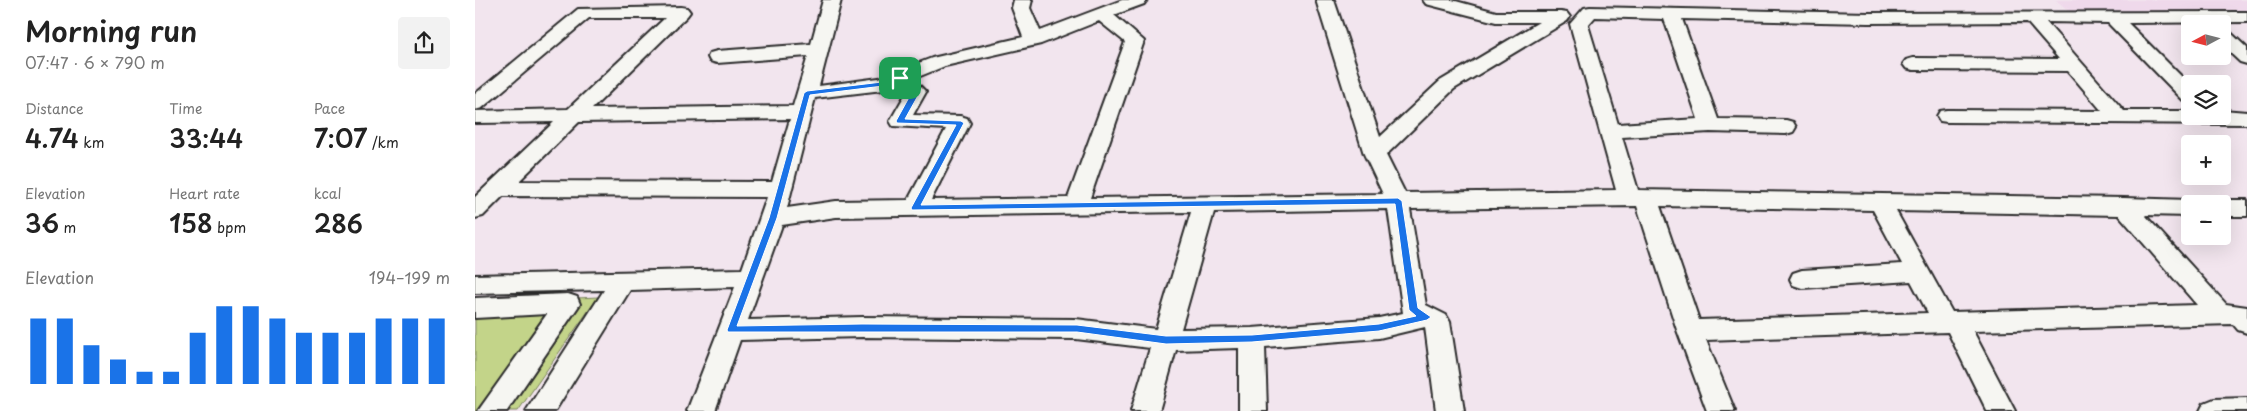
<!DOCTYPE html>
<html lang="en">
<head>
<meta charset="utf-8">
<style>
	:root { --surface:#fff; --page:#f2f2f2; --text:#222; --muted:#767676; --accent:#1a73e8 }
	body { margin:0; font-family:"Playpen Sans",sans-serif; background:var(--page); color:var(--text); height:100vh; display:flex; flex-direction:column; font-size:19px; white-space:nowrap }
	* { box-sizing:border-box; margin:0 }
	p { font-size:16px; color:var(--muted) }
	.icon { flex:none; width:28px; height:28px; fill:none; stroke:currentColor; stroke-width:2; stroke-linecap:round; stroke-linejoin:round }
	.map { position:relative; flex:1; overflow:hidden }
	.panel { display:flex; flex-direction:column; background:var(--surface); width:475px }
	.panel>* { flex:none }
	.needle { width:32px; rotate:263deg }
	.buttons { position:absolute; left:1706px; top:15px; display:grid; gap:10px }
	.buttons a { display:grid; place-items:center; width:50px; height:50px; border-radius:5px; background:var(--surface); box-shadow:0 5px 20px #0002; font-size:25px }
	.pin { position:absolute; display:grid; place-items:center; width:42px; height:42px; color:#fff; margin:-21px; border-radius:10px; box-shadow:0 2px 8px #0006 }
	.round { display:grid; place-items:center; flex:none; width:52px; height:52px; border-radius:5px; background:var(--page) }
	.headline { display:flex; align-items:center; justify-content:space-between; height:85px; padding:0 25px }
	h1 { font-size:28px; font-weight:600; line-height:38px }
	.metrics { display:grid; grid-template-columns:repeat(3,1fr); gap:8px; height:85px; padding:5px 25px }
	.metrics div { display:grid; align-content:center }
	.metrics b { font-size:25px; font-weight:600 }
	.metrics small { font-size:14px; font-weight:400 }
	.metrics p { font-size:14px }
	.chart { height:140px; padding:10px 25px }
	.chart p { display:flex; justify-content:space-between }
	.chart svg { width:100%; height:90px; margin-top:5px; stroke:var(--accent); stroke-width:6 }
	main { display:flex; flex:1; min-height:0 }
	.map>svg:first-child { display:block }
</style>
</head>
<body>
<main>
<section class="panel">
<div class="headline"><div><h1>Morning run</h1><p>07:47 · 6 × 790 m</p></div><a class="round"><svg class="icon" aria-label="share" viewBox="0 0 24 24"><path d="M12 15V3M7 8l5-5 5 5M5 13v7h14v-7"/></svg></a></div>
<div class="metrics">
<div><p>Distance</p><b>4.74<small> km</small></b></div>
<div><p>Time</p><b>33:44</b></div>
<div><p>Pace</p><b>7:07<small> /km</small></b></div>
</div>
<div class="metrics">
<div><p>Elevation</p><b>36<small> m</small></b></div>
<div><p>Heart rate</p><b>158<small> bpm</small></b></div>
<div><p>kcal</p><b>286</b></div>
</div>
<div class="chart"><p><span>Elevation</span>194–199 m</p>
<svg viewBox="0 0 160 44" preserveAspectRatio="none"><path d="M5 44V12M15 44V12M25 44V25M35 44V32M45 44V38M55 44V38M65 44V19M75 44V6M85 44V6M95 44V12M105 44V19M115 44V19M125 44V19M135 44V12M145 44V12M155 44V12"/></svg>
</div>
</section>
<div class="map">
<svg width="1772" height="411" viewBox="0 0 1772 411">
	<rect width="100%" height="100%" fill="#f2e5ee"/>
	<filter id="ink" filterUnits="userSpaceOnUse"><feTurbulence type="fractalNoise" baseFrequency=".02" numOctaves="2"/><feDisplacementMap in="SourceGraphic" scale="10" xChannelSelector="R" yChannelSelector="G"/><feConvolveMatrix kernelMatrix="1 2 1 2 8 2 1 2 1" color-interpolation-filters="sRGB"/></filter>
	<g filter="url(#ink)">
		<path fill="#efd9eb" d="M1581,0H1772V13L1595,12Z"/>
		<path fill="#c3d489" stroke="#77805a" d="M123,297L43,411H0V303Z"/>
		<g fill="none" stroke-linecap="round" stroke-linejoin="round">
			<defs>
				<path id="minor" d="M348,0H366L344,86L404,78L457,58L548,37L537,8L539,0H557L555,8L565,31L647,0H672L669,4L639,15L669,41L615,198L908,194L889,154L841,0H859L905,137L965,81L1064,22H1021L951,4L948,0H977L1021,12H1086L1092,13L1095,17L1092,21L979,89L911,155L930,193L1141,190L1095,24L1109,8L1115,7L1394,13L1772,12V22L1653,23L1715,85V102L1708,100L1633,23L1571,22L1649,111H1715V116H1748V110L1772,112V124L1472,122L1465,121L1462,116L1465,111L1472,110L1627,111L1593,71L1438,70L1431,68L1428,64L1431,60L1438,58L1584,59L1552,22L1394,23L1207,19L1243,119L1311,120L1318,122L1321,127L1318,132L1311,134L1235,132L1147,137L1163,190L1649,198L1715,200L1723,202L1715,204V216L1670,215L1751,304L1772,307V333L1763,330L1758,324L1498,331L1540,411H1512L1473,332L1231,340L1260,411H1232L1202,330L1162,206L935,209L951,305L971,315L975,322L989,411H961L950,327L904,338L790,347L792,411H764V348L701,350L684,411H656L675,348L601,339L387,337L265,340L240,411H212L260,287L155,290L80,411H51L129,290L0,293V275L267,269L292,197L28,196L8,216L0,218V197L79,122L0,123V111L93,109L190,18H114L7,108L0,110V94L103,9L206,7L212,8L215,12L212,16L117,109L318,106L333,56L242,63L235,61L233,57L235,53L242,51L336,44ZM1120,17L1189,19L1223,119L1143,124L1113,25ZM624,21L650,42L593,198L456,200L495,123L492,118L485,116L438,115L451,92L438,79L470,66L566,44ZM422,85L431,93L415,121L418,126L471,129L433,200L361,201L312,208L340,98L408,90ZM315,119L297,182L44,181L104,122ZM1185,206L1398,210L1427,264L1327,270L1318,273L1315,279L1318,285L1327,288L1436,281L1453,313L1224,320ZM913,209L928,313L904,318L777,328L706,329L739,212ZM1421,211L1644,215L1722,305L1477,312ZM716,212L681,329L601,319L387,317L273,320L307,225L361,217Z
					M1748,30L1755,32L1772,48V64L1765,62L1748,46Z
					M1748,200H1772V216H1748V204H1739Z
					M93,294L102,297L105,304L32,411H3L72,314L0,318V298Z
					M1772,398V411H1725L1729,403L1739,399Z"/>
			</defs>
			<use href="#minor" stroke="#2b2b2b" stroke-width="4"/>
			<use href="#minor" fill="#f6f6f2" fill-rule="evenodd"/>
		</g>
	</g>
	<path fill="#1a73e8" stroke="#fff" fill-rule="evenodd" d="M425,75L445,92L430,119L486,121L489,123L446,205L923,198L927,201L943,308L956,317L952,320L904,331L777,342L691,344L602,332H253L252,330L294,218L329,93L332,91L407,82ZM424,80L437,92L421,121L422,123L481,125L436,208L437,210L920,204L934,310L941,316L904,324L777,335L691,336L602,325L387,324L262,326L302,218L335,95L408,86Z"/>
</svg>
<div class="buttons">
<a><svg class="needle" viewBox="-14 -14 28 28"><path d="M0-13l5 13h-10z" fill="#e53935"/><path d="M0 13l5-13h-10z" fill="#767676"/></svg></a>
<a><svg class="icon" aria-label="layers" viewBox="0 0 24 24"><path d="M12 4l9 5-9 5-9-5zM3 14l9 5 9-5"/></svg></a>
<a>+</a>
<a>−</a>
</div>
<div class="pin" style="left:425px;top:78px;background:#1e9e55"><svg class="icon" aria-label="arrive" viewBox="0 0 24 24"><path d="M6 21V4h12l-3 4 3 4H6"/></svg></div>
</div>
</main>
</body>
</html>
